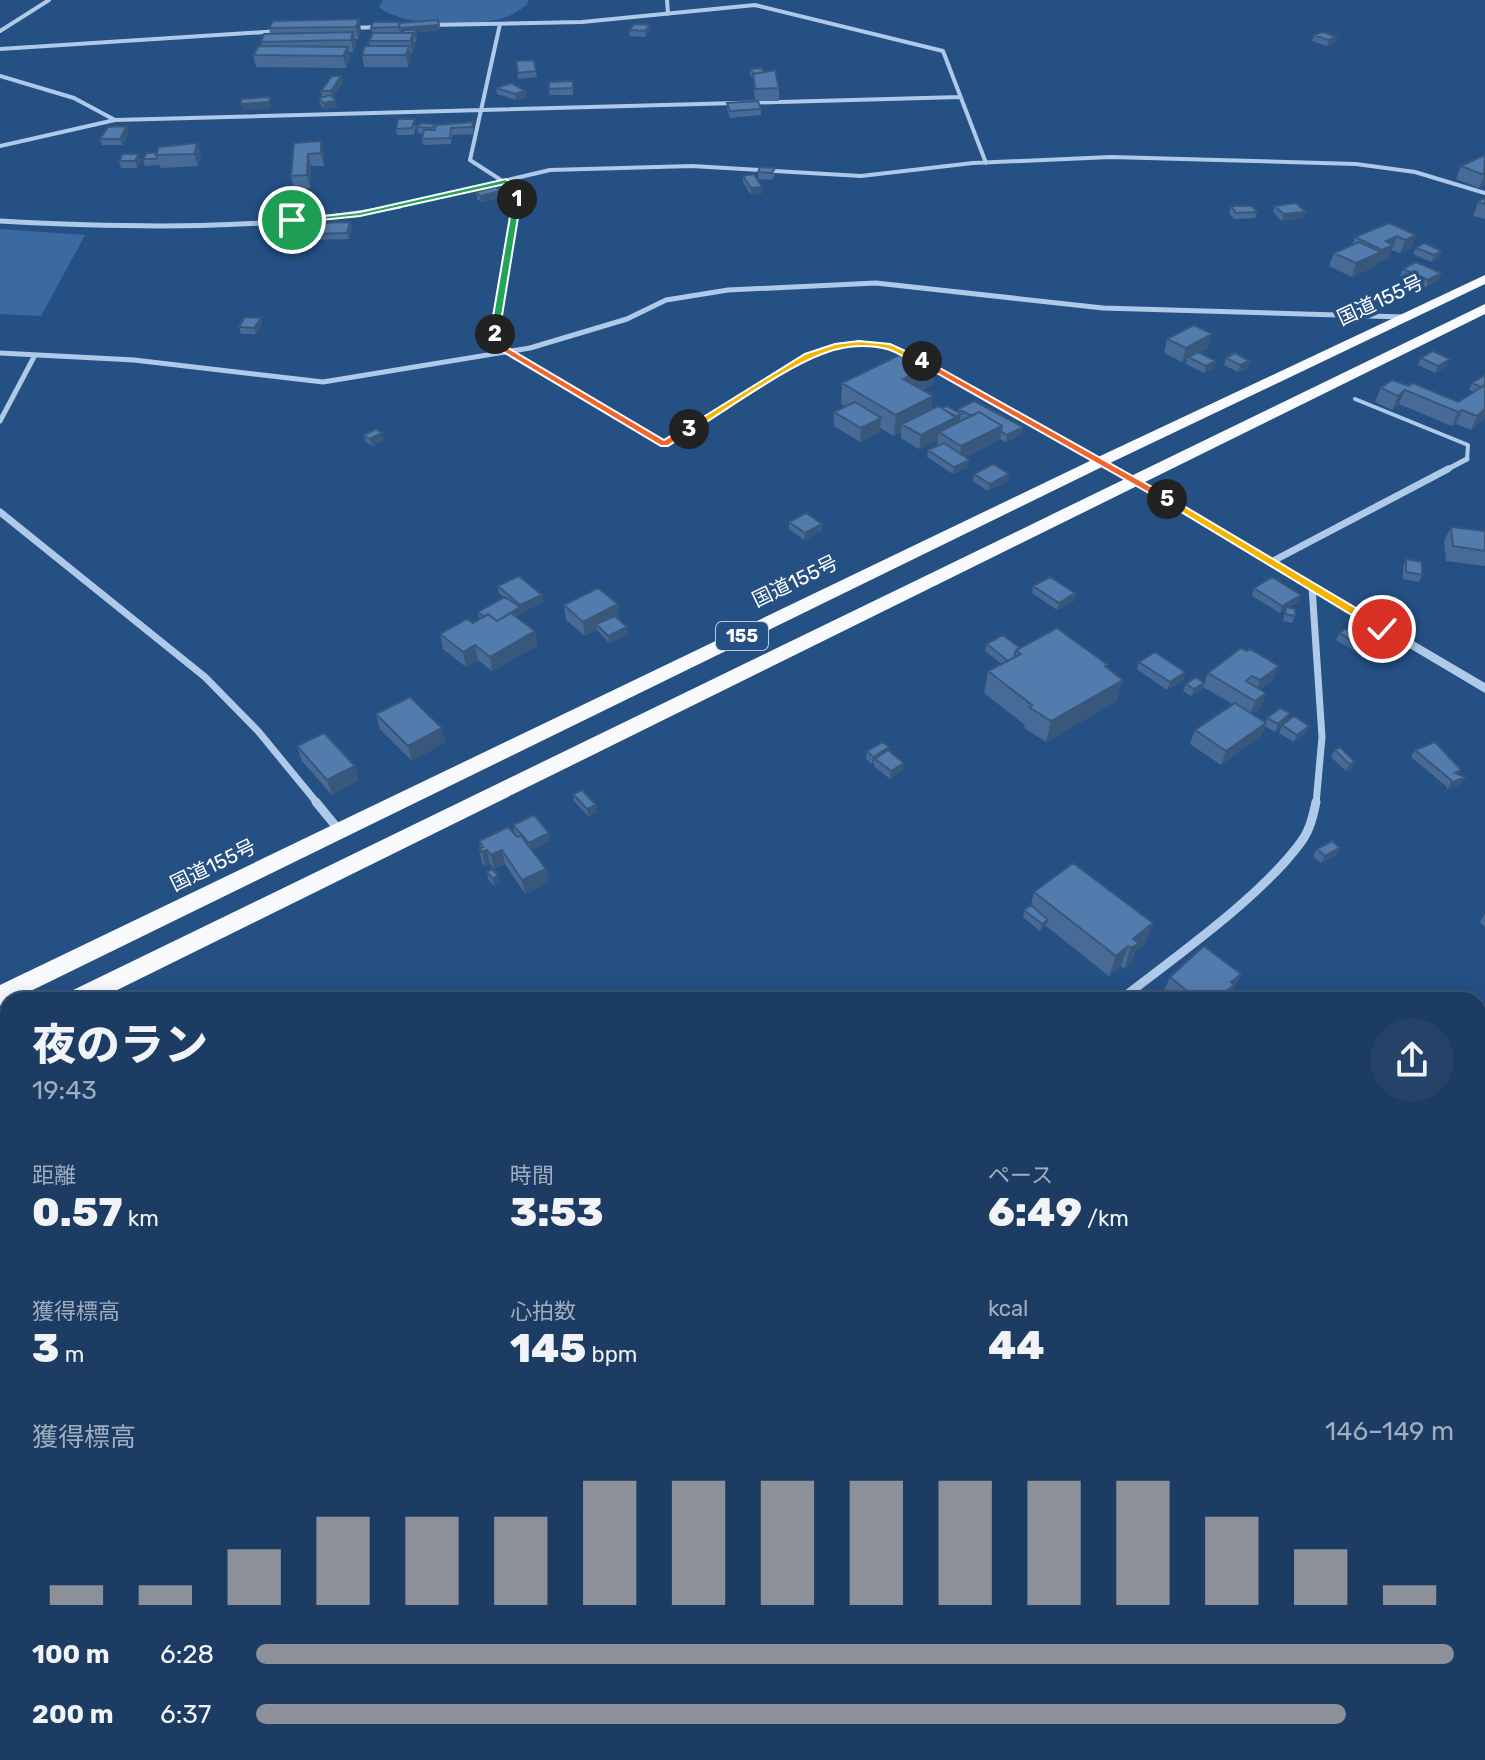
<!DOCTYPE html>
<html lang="ja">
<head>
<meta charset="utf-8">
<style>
	:root { --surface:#1c3c63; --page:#254369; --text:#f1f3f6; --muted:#a0adbe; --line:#3a5678; --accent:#8c9099 }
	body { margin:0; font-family:Rubik,"Noto Sans JP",sans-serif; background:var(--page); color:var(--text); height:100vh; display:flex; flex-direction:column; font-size:30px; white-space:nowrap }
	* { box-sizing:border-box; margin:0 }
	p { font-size:26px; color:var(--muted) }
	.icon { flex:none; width:44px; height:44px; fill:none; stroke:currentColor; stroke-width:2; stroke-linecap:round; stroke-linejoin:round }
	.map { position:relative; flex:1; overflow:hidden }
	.details { position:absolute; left:0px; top:992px; width:1486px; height:768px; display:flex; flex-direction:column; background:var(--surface); border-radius:24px 24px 0 0; box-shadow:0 4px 20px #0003,0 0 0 2px var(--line) }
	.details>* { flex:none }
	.pin { position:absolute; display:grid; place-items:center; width:68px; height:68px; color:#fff; margin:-34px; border:4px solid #fff; border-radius:50%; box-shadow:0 2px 8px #0007 }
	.km { position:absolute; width:40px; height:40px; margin:-20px; border-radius:50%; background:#222; color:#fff; font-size:22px; line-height:40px; text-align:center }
	.round { display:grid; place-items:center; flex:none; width:84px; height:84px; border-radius:42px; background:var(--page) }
	.headline { display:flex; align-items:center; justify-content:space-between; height:136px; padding:0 32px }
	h1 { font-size:44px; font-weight:800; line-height:60px }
	.stats { display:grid; grid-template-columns:repeat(3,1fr); gap:12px; height:136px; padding:8px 32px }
	.stats div { display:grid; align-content:center }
	.stats b { font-size:40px; font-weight:800 }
	.stats small { font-size:22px; font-weight:400 }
	.stats p { font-size:22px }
	.chart { height:224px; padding:16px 32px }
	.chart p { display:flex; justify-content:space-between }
	.chart svg { width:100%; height:144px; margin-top:8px; stroke:var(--accent); stroke-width:6 }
	ul { padding:0 32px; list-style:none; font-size:26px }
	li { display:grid; grid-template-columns:128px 96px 1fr; align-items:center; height:60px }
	li i { height:20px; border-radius:10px; background:var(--accent) }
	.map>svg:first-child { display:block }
</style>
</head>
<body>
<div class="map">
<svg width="1485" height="1760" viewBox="0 0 1485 1760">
	<rect width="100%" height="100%" fill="#255084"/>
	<path fill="#3a6aa1" d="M383,0H528L527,5C522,8 516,13 511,15C481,28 404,28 379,7Z
		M0,229L85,235L41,316L0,314Z"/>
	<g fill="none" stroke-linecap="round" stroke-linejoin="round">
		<path stroke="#afc9e8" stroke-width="4" d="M1355,399L1468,445L1467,459"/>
		<path stroke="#afc9e8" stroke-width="4" d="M667,0L668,14
			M500,24L470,160L518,191L515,208
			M430,25L582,22L755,5L943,51L986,163
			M350,28L380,27
			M0,31L49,0
			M0,49L280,31
			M0,76L74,98L115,120
			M0,146L115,120L960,97
			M389,208L550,170L692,166L861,176L973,163L1111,157L1356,164L1415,172L1485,193"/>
		<path stroke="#afc9e8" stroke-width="5" d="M515,206L493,343L664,444L808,356L835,346L859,343L887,346L913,356
			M0,221C129,228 272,231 400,206
			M0,353L134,360L323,382L530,348L627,319L666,300L728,290L876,283L1103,308L1404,317
			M928,364L1102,461
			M0,421L35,355
			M1444,471L1467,459"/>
		<path stroke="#afc9e8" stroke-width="7" d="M0,512L205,677L258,731L318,804
			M1273,561L1448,469
			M1312,587L1322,737L1316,804"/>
		<path stroke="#afc9e8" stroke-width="9" d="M316,802L339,830
			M1120,1000C1175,957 1261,897 1301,842C1310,830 1313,816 1316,802
			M1478,1015L1485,1013"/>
		<path stroke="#afc9e8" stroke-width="11" d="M1478,1246L1485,1245
			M1478,1327L1485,1334
			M0,1705L8,1701
			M960,1752L964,1760
			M313,1760L317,1752"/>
		<path fill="#afc9e8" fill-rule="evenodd" d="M1102,458L1485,683V693L1098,463V459Z"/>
		<path fill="#f8fafe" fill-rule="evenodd" d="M1485,275V284L1108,464L0,1006V985L1096,458Z
			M1485,304V314L97,1000H63L67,993Z
			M8,1023V1044L0,1047V1026Z"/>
	</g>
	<path fill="#476b96" d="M359,19L361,31L358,39H355L356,44L353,52H349L350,59L346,68L256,67L253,55L262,46L261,42L270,34L269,28Z
		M400,23L440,30L417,32V36L416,42H415V45L412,53H410L411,58L408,67H364L362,55L370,46L369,41L373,34L371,28Z
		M650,25V31L645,37L630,36L629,30Z
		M1314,35L1337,37L1335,43L1327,46L1312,41Z
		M534,60L537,77L518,79L516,61Z
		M750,69L779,88V101H758L761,109V115L730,118L727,109V103L755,101L753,78L750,75Z
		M573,81V95H550L549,89Z
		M343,82L333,97L336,101L337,107L325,109L320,104L319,98L322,97L321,91Z
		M496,88L525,91L526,98L516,100L497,94Z
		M416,125L414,135H397L396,129Z
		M435,126L473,128V134L452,135L451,144L423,145L422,139L423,134L418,133L417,127Z
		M129,133L122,145H102L100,139Z
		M197,143L201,155L198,166L160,168L159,164L158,165L145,166L143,159L157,153Z
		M294,143L324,153V166H311L310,188L303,189L305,195L300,202L301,206L300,212L281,213L279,206L283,200L282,196L294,188L291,176Z
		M139,154L141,161L137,168H121L119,161Z
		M1485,155V185L1479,188L1456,179L1461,166Z
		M758,172L775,174L772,180L758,179Z
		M743,176L762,194L751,195L743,182Z
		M476,192L501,198L481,202L477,198Z
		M1485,197V219L1473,216L1478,202Z
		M1231,206L1257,212L1255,218L1234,219L1229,213Z
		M1274,206L1306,212L1304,218L1282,221L1273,212Z
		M350,222L352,228L349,239L315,240L314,234Z
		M1416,235L1411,248L1400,253L1391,250L1389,258L1377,263L1376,266L1352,277L1329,266L1334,253L1352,245L1355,237Z
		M1416,248L1440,257L1431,262L1413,254Z
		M1403,269L1439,280L1426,287L1400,276Z
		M262,325L256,334H241L239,327Z
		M1167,339L1208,348L1200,352L1214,368L1204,373L1186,364L1187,359L1182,362L1164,353Z
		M1226,358L1250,361L1248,368L1238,372L1224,365Z
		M1421,358L1447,366L1435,373L1418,365Z
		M1485,375V418L1471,430L1456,424L1452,426L1399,404L1392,410L1375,402L1381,388L1409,386L1458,402L1474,392L1469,390L1472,383Z
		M842,383L933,384L922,390L932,409L942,408L958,412V409L1022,434L1006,442L1000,439L966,457L968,467L953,474L927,457L928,450L937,446L938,440L919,449L901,438V432L894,436L880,428V432L860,442L834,426V412L845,406L841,404Z
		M364,435L384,440L372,446L366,442Z
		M974,474H1009L1008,481L988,491L973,481Z
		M789,522L822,531L804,540L789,529Z
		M1451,527L1485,531V566L1446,561L1444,541Z
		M1406,559L1422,575L1419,582L1403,579V567Z
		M498,586L543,602L521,613L520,612L521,614L516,617L535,631L537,646L492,671L478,660L466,667L443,649L440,634L473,623L479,619L478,612L504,597L499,593Z
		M1033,586L1075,593L1074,601L1057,610L1032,593Z
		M1254,588L1301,595L1298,602L1289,607L1295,616L1292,623L1283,621L1285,610L1280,613L1252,596Z
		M618,604L619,619L628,634L609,643L597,630L585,636L566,620L564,605Z
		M1339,633L1378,648L1374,655L1368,659L1336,640Z
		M987,644L1020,648L1107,668L1117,701L1046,742L1024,728L1025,725L984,693L988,671L1002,664L985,651Z
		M1241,648L1273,680L1261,689V707L1252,714L1265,723L1267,718L1290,713L1287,721L1275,732L1265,726L1260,737L1221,765L1190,744L1195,730L1232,704L1203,687L1208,673Z
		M1139,662L1185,672L1183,680L1167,690L1137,669Z
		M1186,684L1202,690L1191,696L1183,691Z
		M376,714L442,728L445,742L412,761L380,729Z
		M1282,725L1309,726L1306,733L1294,742L1279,733Z
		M297,746L359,780L332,795L302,761Z
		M1335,750L1355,762L1352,770L1346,771L1331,757Z
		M1415,750L1465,777L1460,784L1447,790V787L1411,757Z
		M867,751H889L903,770L890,779L874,766V762L872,764L866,759Z
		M573,794L596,805L597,812L588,816L574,801Z
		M513,825L549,833L550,840L532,850L546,869L549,883L525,894L505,864L494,869L490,864L485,866L482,863L479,848H480L479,841L518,837L514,832Z
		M1317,849L1337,855L1321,863L1313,856Z
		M487,872L500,882L494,886L488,879Z
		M1034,892L1153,923L1145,944L1135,952L1131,963L1124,969L1121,966L1109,976L1046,926L1040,931L1023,917L1024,910L1031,905Z
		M1485,914V927L1480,922Z
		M1241,974L1234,988L1226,1000H1176L1164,991L1170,977Z
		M1485,1097V1109L1481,1103Z
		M1485,1135V1222L1478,1223V1137Z
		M1485,1257V1306L1478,1293V1259Z"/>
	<path fill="#39577a" d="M359,19L361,31L358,39L356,27Z
		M400,22V28L439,25L440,30L417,32L416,42L415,36L401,34L400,28L399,33L398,27Z
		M650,25V31L645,37V31Z
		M353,32L356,44L353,52L351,40Z
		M413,33L415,45L412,53L410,41Z
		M1337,37L1335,43L1327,46L1328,40Z
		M409,46L411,58L408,67L406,55Z
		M348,47L350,59L346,68L343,56Z
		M341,76L343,82L332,98L331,91Z
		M525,91L526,98L516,100L515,94Z
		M270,97L271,108L243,111L241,104Z
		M336,101L337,107L325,109L323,103Z
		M127,126L129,133L122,145L120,139Z
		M321,141L324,153V166L321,153Z
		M197,143L201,155L198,166L194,154Z
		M139,154L141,161L137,168L135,161Z
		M308,154L311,166L310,188L307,175Z
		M1485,174V185L1479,188L1484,175Z
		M762,187V194L751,195V188Z
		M304,189L305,195L300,202L301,206L300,212L297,197Z
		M500,191L501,198L481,202L480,196Z
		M1306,212L1304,218L1282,221L1284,214Z
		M350,222L352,228L349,239L347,233Z
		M1416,235L1411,248L1400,253L1405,240Z
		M1397,236L1389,258L1377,263L1386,241Z
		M1442,251L1440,257L1431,262L1434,255Z
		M1381,252L1376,266L1352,277L1356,263Z
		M1441,273L1439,280L1426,287L1428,280Z
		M261,318L262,325L256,334L254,328Z
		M1212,334L1208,348L1190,358L1188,357L1187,359L1182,362L1186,348Z
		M1450,359L1447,366L1435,373L1438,366Z
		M1216,361L1214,368L1204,373L1206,366Z
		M1250,361L1248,368L1238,372L1240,365Z
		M935,364L933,384L901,400L903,379Z
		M1405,390L1399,404L1392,410L1398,396Z
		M933,396L931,417L902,424L901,432L894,436L896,415Z
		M1485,409V418L1471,430L1477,416Z
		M1462,410L1456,424L1452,426L1458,412Z
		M961,414L960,421L956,423L955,431L939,432L938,440L919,449L921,435Z
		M881,418L880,432L860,442L861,428Z
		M1002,426L1000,440L960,460L961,446Z
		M1023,427L1022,434L1006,442L1007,435Z
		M382,433L384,440L372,446L370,439Z
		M970,460L968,467L953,474L954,467Z
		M1009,474L1008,481L988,491L990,484Z
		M822,524V531L804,540L805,533Z
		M1075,593L1074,601L1057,610L1059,603Z
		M542,595L543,602L521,613L520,605Z
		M1301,595L1298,602L1280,613L1282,606Z
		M618,604L619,619L601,628L596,624L597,630L585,636L583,622Z
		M520,607L521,614L494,630L493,623Z
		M627,627L628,634L609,643L608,636Z
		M535,631L537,646L492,671L490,657Z
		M475,645L478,660L466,667L463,652Z
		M1378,648L1374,655L1368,659L1371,652Z
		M1279,666L1273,680L1254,695L1260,680Z
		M1185,672L1183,680L1167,690L1170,682Z
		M1123,680L1117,701L1046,742L1051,721Z
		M1204,683L1202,690L1191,696L1194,689Z
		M1266,693L1261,707L1250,715L1255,701Z
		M1290,713L1287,721L1275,732L1278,724Z
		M1266,723L1260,737L1221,765L1226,751Z
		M1309,726L1306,733L1294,742L1297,735Z
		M442,728L445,742L412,761L408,746Z
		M889,747L888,754L875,759L874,762L872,764L873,757Z
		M1355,762L1352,770L1346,771L1349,764Z
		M904,763L903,770L890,779L891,771Z
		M355,766L359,780L332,795L327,780Z
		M1465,777L1460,784L1447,790L1451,783Z
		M596,805L597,812L588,816L587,809Z
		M549,833L550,840L530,851L529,843Z
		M1340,848L1337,855L1321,863L1325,856Z
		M487,850L490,864L485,866L482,852Z
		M502,850L505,864L494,869L491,855Z
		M546,869L549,883L525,894L522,880Z
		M498,875L500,882L494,886L493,879Z
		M1048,920L1046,926L1040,931L1042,924Z
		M1153,923L1145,944L1135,952L1131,963L1124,969L1133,939Z
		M1128,946L1121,966L1109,976L1116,956Z
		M1241,974L1228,998L1226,1000H1217L1231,982Z
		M0,1201L4,1227L2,1228L4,1238L0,1240Z
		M1485,1216V1222L1478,1224V1219Z
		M0,1246L2,1286L0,1287Z
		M8,1501V1526L0,1532V1506Z
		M0,1618L8,1638V1652L0,1657Z
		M173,1752L181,1753L184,1760H176Z
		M271,1752H286L276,1760H260Z
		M606,1752H621L610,1760H596Z"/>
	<path fill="#527cae" stroke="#39577a" stroke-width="2" d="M359,19L356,27L269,28L273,21Z
		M438,20L439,25L400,28L399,23Z
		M373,22H400L398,27L371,28Z
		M634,24L650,25L645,31L629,30Z
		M404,30H416L415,36L413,33H403Z
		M353,32L351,40L261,42L264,34Z
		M1323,32L1337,37L1328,40L1314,35Z
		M373,33H413L410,41H369Z
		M259,46L348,47L343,56L253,55Z
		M365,46H409L406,55H362Z
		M534,60L536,71L518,73L516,61Z
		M761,68L765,72L754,74L750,69Z
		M775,70L779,88L755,89L753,74Z
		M332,76H341L331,91H321Z
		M573,81V88L549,89V82Z
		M511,83L525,91L515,94L496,88Z
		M331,95L336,101L323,103L319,98Z
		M270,97L269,102L241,104V99Z
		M758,101L761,109L730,111L727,103Z
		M398,119H415L412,128L396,129Z
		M473,122L472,127L451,128L450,138L422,139L424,130H435L436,125Z
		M421,123L435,124L432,128L417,127Z
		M127,126L120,139H100L108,127Z
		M321,141V153L308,154L307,175L291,176L294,143Z
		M197,143L194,154L156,155L159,147Z
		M147,153H157V158L156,159H143Z
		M123,154H139L135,161H119Z
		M1485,155L1484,175L1461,166Z
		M760,167L775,168L772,173L758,172Z
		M754,174L762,187L751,188L743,176Z
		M496,187L500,191L480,196L476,192Z
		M289,188L304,189L297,197L282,196Z
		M1485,197V204L1478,202Z
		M281,200H300L298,206H279Z
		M1296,203L1306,212L1284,214L1274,206Z
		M1231,206H1252L1257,212L1236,213Z
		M350,222L347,233L314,234L317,223Z
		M1389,223L1416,235L1405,240L1397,236L1386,241L1393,245L1382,250L1355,237Z
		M1359,242L1381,252L1356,263L1334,253Z
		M1424,243L1442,251L1434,255L1416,248Z
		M1416,262L1441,273L1428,280L1403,269Z
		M245,317L261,318L254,328L239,327Z
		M1194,325L1212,334L1186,348L1167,339Z
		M910,350L935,364L903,379L933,396L896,415L842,383Z
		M1433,351L1450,359L1438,366L1421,358Z
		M1198,352L1216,361L1206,366L1188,357Z
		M1235,353L1250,361L1240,365L1226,358Z
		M1485,375V385L1481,387L1472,383Z
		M1392,380L1409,386L1413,383L1458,402L1485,385V409L1477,416L1462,410L1458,412L1405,390L1398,396L1381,388Z
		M974,401L1023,427L1007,435L1001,432L1002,426L979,412L972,416L958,409Z
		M855,402L881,418L861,428L834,412Z
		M938,406L957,417L921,435L902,424Z
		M947,406L961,414L955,417L942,408Z
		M979,412L1002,426L961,446L939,432Z
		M376,429L382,433L370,439L364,435Z
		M944,443L970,460L954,467L928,450Z
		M993,464L1009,474L990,484L974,474Z
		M806,513L822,524L805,533L789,522Z
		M1451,527L1485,531V551L1453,546Z
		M1406,559L1422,562V575L1406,572Z
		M519,576L542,595L520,605L498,586Z
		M1050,577L1075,593L1059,603L1033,586Z
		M1272,577L1301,595L1282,606L1254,588Z
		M598,588L618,604L583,622L564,605Z
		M505,597L520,607L497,621L488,614L484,617L478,612Z
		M1286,607L1295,609V616L1285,614Z
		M511,613L535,631L490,657L475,645L463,652L440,634L467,619L473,623L488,614L497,621Z
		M615,616L627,627L608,636L596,624Z
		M1057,628L1108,665L1105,666L1123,680L1051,721L1029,707L1032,705L988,671L1021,654L1016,650Z
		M1346,628L1378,648L1371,652L1339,633Z
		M1003,635L1020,648L1016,650L1014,657L1008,661L987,644Z
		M1241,648L1247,651L1250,649L1279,666L1260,680L1252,676L1246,681L1266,693L1255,701L1208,673Z
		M1155,652L1185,672L1170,682L1139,662Z
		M1196,677L1204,683L1194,689L1186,684Z
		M410,697L442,728L408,746L376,714Z
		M1235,703L1266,723L1226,751L1195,730Z
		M1280,708L1290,713L1278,724L1267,718Z
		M1294,716L1309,726L1297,735L1282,725Z
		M324,733L355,766L327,780L297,746Z
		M883,742L889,747L873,757L867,751Z
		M1435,742L1461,770L1455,773L1465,777L1451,783V780L1415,750Z
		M1340,747L1355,762L1349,764L1335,750Z
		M888,750L904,763L891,771L875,759Z
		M582,790L596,805L587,809L573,794Z
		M534,815L549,833L529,843L513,825Z
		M508,827L517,837L521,836L546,869L522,880L502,850L491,855L487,850L482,852L479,848L483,847L479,841Z
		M1332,841L1340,848L1325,856L1317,849Z
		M1073,863L1153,923L1133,939L1139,943L1131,948L1128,946L1116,956L1034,892Z
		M492,869L498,875L493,879L487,872Z
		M1031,905L1048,920L1042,924L1024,910Z
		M1204,946L1241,974L1231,982L1234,985L1218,998L1212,994L1205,1000H1198L1170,977Z
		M1485,1135V1205L1478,1194V1137Z
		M1478,1208L1484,1217L1478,1219Z
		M1485,1257V1273L1478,1260V1259Z
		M8,1434V1501L0,1506V1439Z
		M165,1752H173L176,1760H155Z
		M193,1752H271L260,1760H196Z
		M475,1752H606L596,1760H479Z
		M634,1752L639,1760H626Z
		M640,1752H691L697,1760H645Z"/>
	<path fill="#22a559" stroke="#fff" stroke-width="2" d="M506,179L522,191L520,201H514V192L505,184L360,216L292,223L288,220L360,212Z"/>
	<path fill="#22a559" stroke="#fff" stroke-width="2" d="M517,197L521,199L499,334L495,337L490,334L513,199Z"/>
	<path fill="#f0652b" stroke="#fff" stroke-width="2" d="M491,332L499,334L498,342L664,440L685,427L693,429L668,446H661L490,344Z"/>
	<path fill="#f5b400" stroke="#fff" stroke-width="2" d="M859,341L890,344L927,361C915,366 899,352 887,349C872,345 853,345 838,349C797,358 730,408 692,431L684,429L805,354L835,344Z"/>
	<path fill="#f0652b" stroke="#fff" stroke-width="2" d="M922,358L1170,497L1172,499L1163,501L919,363Z"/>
	<path fill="#f5b400" stroke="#fff" stroke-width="2" d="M1167,496L1386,626L1387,629L1378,631L1163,501V497Z"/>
	<g text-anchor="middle" stroke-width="7" stroke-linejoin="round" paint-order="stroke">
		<rect fill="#255084" stroke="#becada" stroke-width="2" x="716" y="622" width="52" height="28" rx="6"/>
		<g font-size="18" font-weight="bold" fill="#fff">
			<text x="742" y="642">155</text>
		</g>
		<g font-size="20" fill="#fff" stroke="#255084">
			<text transform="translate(1380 300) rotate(-25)" y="7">国道155号</text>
			<text transform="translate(795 581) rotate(-26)" y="7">国道155号</text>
			<text transform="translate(213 865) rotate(-26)" y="7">国道155号</text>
		</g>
	</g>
</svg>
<div class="pin" style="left:292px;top:220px;background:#1e9e55"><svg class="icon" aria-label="arrive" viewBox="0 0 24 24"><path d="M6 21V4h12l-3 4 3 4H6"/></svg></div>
<div class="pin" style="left:1382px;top:629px;background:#d93025"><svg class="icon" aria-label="check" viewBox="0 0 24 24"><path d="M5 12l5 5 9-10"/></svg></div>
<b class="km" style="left:517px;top:199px">1</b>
<b class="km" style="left:495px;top:334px">2</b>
<b class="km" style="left:689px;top:429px">3</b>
<b class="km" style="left:922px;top:361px">4</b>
<b class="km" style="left:1167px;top:499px">5</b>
<section class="details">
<div class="headline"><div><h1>夜のラン</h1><p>19:43</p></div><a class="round"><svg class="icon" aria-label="share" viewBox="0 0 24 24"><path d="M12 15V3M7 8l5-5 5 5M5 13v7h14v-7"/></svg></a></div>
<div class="stats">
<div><p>距離</p><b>0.57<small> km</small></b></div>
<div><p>時間</p><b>3:53</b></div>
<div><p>ペース</p><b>6:49<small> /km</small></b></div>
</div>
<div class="stats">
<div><p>獲得標高</p><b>3<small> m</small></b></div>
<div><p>心拍数</p><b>145<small> bpm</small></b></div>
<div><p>kcal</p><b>44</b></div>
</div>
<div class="chart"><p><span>獲得標高</span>146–149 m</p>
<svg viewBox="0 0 160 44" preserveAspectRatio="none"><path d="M5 44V38M15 44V38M25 44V27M35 44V17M45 44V17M55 44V17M65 44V6M75 44V6M85 44V6M95 44V6M105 44V6M115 44V6M125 44V6M135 44V17M145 44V27M155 44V38"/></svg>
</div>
<ul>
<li><b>100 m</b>6:28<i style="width:100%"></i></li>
<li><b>200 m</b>6:37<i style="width:91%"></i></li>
</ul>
</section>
</div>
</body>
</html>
